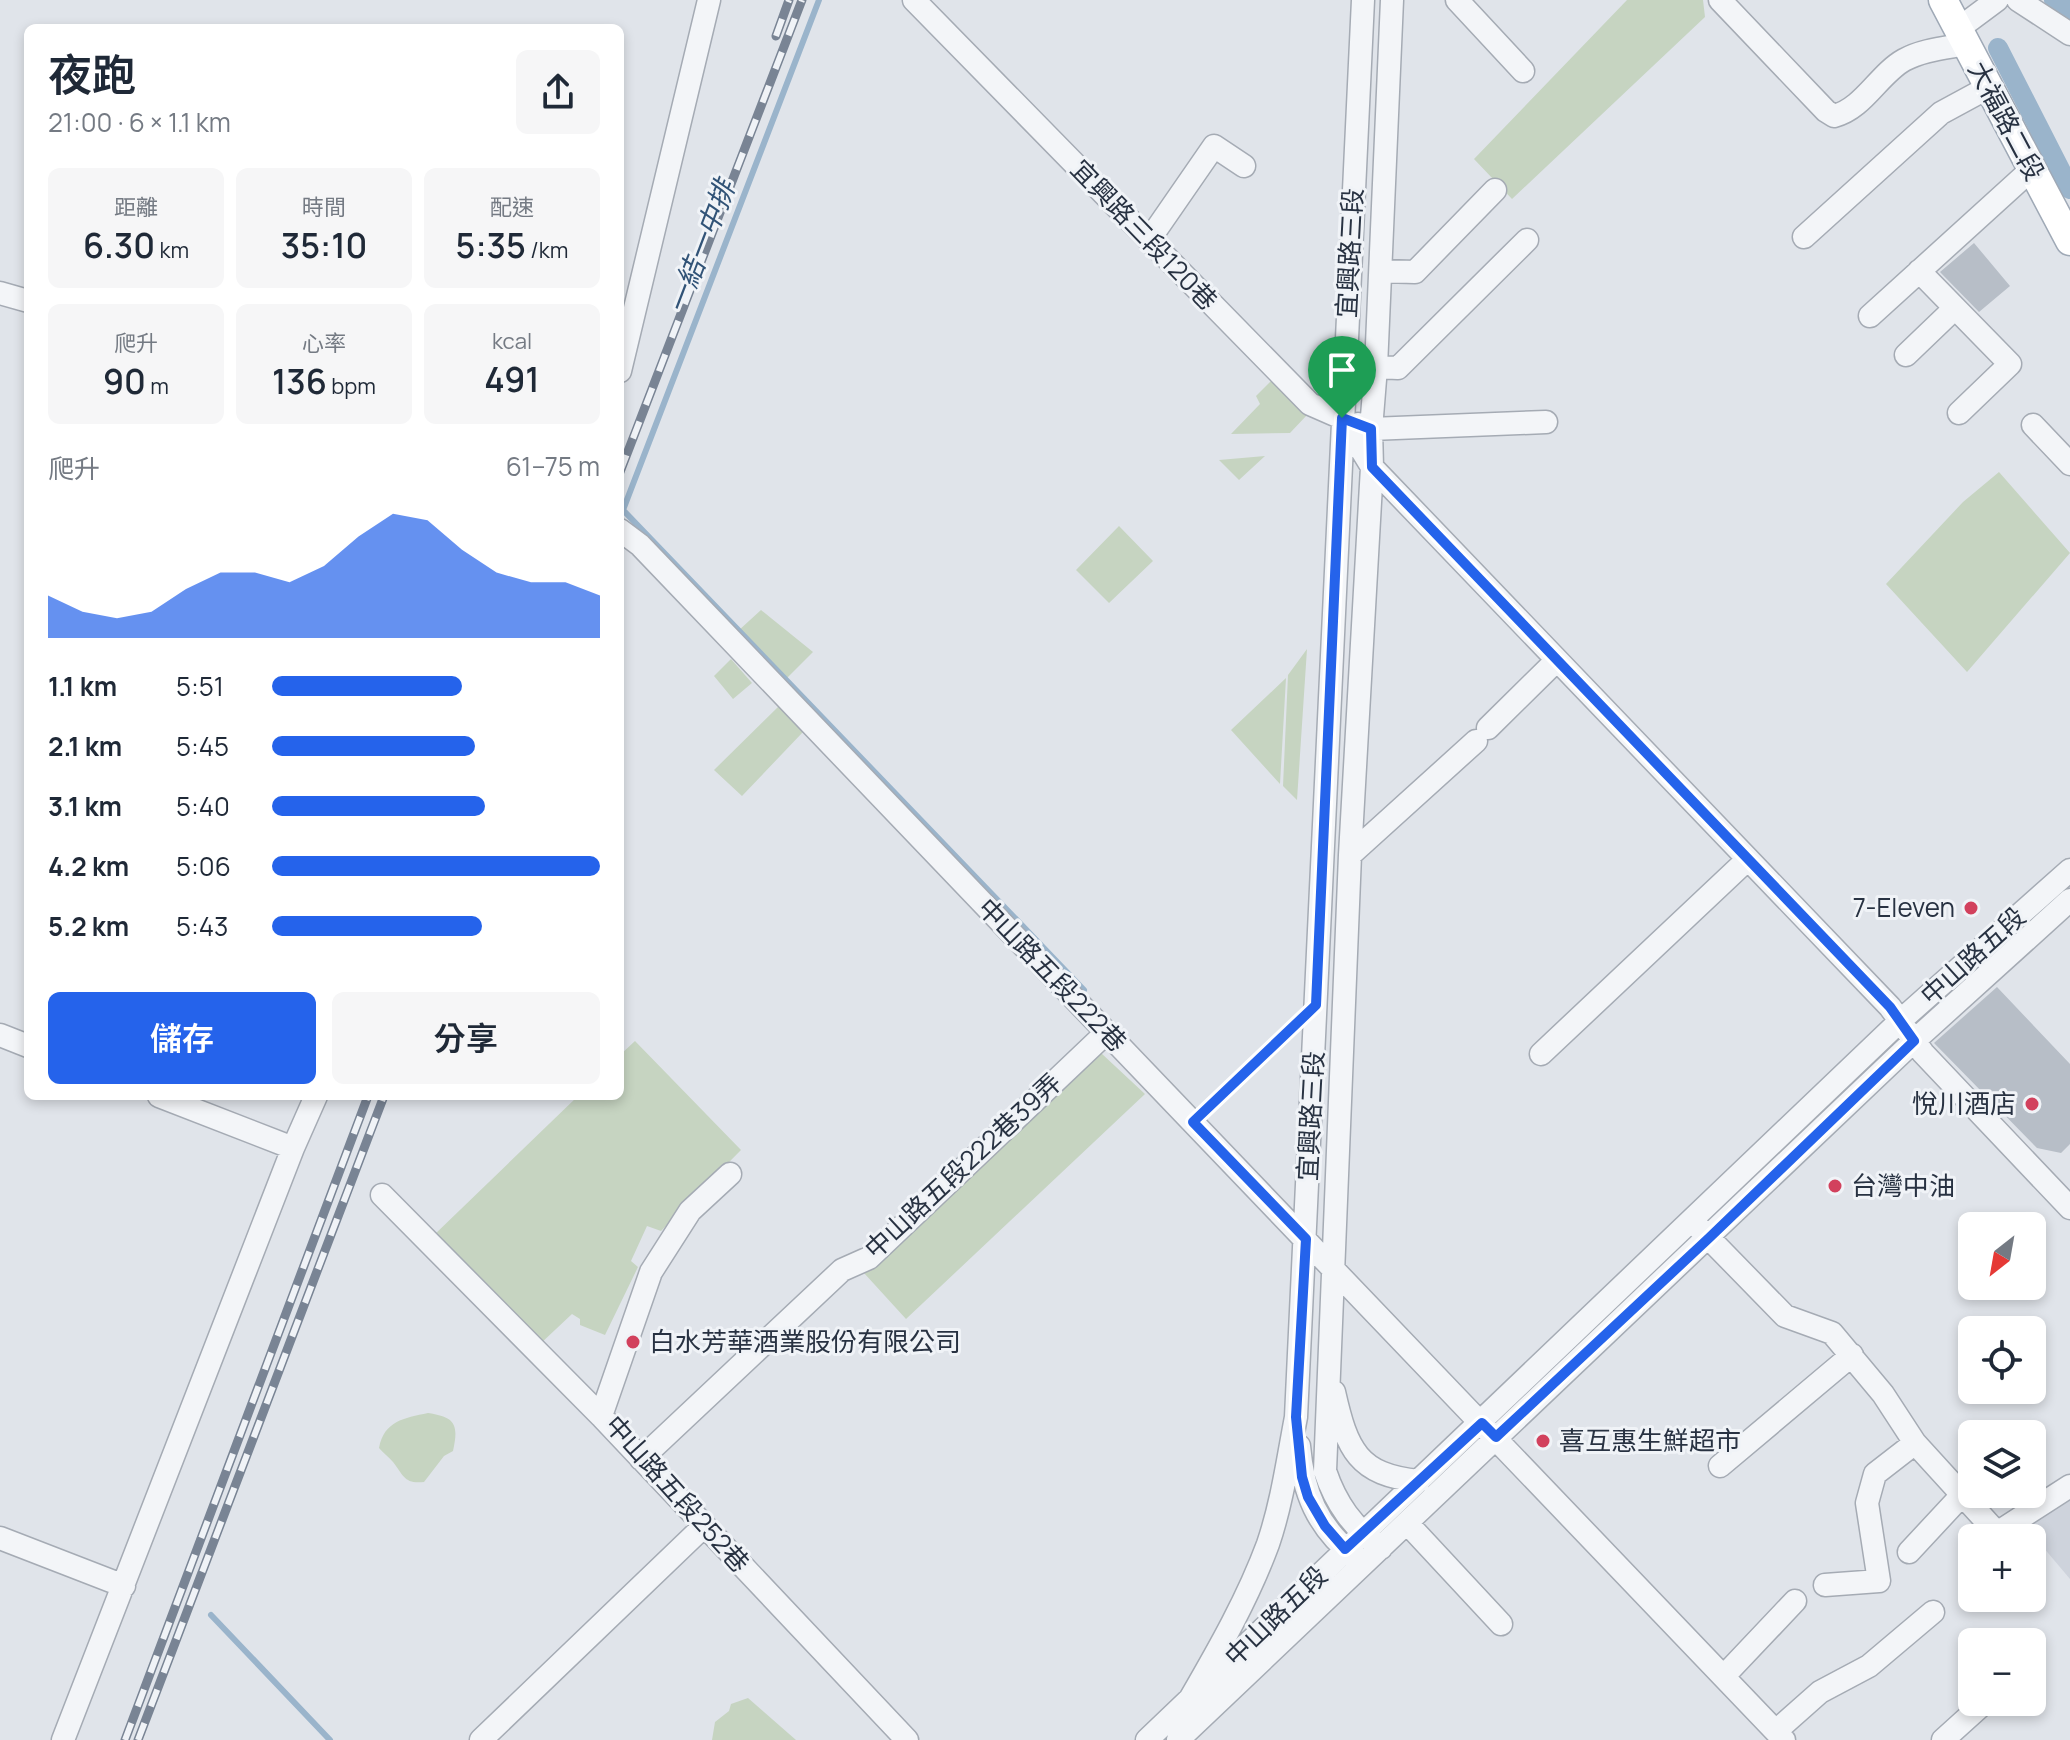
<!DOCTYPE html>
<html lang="zh-TW">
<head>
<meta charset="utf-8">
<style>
	:root { --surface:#fff; --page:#f6f6f7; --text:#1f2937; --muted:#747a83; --accent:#2563eb }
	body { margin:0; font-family:Manrope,"Noto Sans TC",sans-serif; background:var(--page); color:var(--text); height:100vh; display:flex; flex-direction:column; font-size:30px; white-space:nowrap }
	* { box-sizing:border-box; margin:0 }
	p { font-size:26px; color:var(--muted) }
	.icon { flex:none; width:44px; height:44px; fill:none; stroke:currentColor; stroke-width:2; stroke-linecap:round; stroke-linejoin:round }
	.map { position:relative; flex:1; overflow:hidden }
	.side { position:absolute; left:24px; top:24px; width:600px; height:1076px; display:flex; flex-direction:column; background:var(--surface); border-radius:12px; box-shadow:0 4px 12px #0003 }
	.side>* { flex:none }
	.needle { width:52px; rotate:211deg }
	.tools { position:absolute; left:1958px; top:1212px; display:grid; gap:16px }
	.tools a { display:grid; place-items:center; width:88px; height:88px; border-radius:12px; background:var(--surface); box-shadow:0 4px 12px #0003; font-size:40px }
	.pin { position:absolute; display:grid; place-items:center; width:68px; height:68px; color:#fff; margin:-82px -34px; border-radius:50% 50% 50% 0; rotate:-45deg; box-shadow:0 0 8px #0007 }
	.pin .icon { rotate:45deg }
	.round { display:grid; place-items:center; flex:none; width:84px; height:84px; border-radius:12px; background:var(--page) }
	.headline { display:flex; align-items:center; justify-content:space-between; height:136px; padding:0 24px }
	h1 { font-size:44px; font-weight:600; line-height:60px }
	.figures { display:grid; grid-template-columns:repeat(3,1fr); gap:12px; height:136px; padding:8px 24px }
	.figures div { display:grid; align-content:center; border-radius:12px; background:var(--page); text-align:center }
	.figures b { font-size:34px; font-weight:600 }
	.figures small { font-size:22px; font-weight:400 }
	.figures p { font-size:22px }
	.chart { height:224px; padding:16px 24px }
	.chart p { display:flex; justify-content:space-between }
	.chart svg { width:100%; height:144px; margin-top:8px; fill:var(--accent); opacity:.7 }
	.primary-button { display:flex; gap:16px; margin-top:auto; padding:16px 24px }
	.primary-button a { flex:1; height:92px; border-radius:12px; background:var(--accent); color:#fff; font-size:32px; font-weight:600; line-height:92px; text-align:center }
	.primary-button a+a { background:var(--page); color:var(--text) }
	ul { padding:0 24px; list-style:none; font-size:26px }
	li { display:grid; grid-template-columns:128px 96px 1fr; align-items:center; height:60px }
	li i { height:20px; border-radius:10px; background:var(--accent) }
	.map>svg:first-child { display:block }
</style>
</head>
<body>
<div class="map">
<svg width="2070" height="1740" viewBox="0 0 2070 1740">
	<rect width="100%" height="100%" fill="#e0e4ea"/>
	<path fill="#ced3dc" d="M2070,1497V1579L2026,1527Z"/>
	<path fill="#c6d4c1" d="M1627,0H1703L1705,17L1512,199L1474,159Z
		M1273,379L1307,415L1290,433L1231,434L1260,404L1256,396Z
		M1265,456L1239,480L1219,460Z
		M1999,472L2070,553L1967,672L1886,584L1963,502Z
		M1119,526L1153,561L1109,603L1076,570Z
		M761,610L813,652L786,679L738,631Z
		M1307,649L1297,800L1283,786L1288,675Z
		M731,659L752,683L733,699L714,676Z
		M1286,678L1280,784L1231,730Z
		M779,706L803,732L742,796L714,770Z
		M635,1041L741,1150L661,1231L647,1226L631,1261L638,1267L605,1335L580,1325V1319L572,1314L539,1345L433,1236L578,1096H620V1055Z
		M1101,1053L1145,1094L906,1319L864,1273Z
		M428,1413C455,1417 459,1424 453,1451L444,1456L424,1482C404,1484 404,1476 393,1462C389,1457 383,1453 379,1448C384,1421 404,1418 428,1413Z
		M748,1698L796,1740H712L715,1722L729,1711L731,1704Z"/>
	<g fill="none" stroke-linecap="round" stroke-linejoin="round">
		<path stroke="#9ab4cb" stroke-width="6" d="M819,0L623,510L1084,990
			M211,1615L330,1740"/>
		<path stroke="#9ab4cb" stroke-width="20" d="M2054,0L2070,12
			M1998,48L2070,189"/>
	</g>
	<path fill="#b7bec7" d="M1974,243L2010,286L1979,312L1940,272Z
		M1997,987L2070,1064V1144L2061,1153L2037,1148L1934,1043Z"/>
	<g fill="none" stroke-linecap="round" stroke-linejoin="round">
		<defs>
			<path id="minor" d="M914,0L1310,404L1342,418L1372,467L1890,1007L1923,1053L2070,1208
				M1457,0L1523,71
				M1720,0L1826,111L1834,116C1863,109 1879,74 1904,60C1922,50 1945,48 1966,44
				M2018,0L2070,34
				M1958,29L1997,0
				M1804,237L1941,113L1989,87
				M1149,240L1214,146L1244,166
				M1381,271L1415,272L1495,190
				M1919,271L2010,364L1959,413
				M0,293L28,301
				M1870,316L2032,169
				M1906,355L1955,308
				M1376,367L1398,368L1527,240
				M620,371L709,0
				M1358,424L1371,429L1546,422
				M2033,425L2070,464
				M620,530L640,545L1784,1740
				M1488,728L1557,660
				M1350,855L1476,741
				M0,1035L28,1046
				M1541,1054L1748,859
				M159,1096L293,1148
				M730,1174L690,1211L651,1272L601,1416L907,1740
				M382,1195L601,1416
				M1699,1228L1785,1316L1832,1333L1883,1394L1915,1443L1997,1533L2070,1486
				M1334,1392C1347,1450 1358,1475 1419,1481
				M1299,1446C1303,1492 1317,1527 1355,1557
				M641,1459L842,1270L869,1258L1107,1032
				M1720,1466L1852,1355
				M1407,1523L1501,1624
				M0,1538L124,1586
				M1381,1548C1353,1527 1336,1504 1325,1471L1350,855L1372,467L1371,429L1376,367L1392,0
				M1909,1552L1962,1495
				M1825,1585L1879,1581L1867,1503L1875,1474L1915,1443
				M1724,1676L1795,1601
				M1190,1699C1219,1649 1248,1598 1268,1544C1282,1503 1288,1459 1296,1417L1363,0
				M1776,1731L1820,1692L1869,1666L1933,1612
				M63,1740L293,1148L316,1096
				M481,1740L704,1526
				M1147,1740L1900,1021L2070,870
				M1178,1740L1914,1041L2070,900
				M1943,1740L1985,1702"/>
			<path id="major" d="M1943,0L2070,241"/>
		</defs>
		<use href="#minor" stroke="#a5abb4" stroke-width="25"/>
		<use href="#major" stroke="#9fa9b6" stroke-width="31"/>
		<path stroke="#bec2c9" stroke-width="3" stroke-dasharray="6 6" stroke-linecap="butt" d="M1206,1110L1293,1027"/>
		<use href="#minor" stroke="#f3f5f8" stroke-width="22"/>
		<use href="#major" stroke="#fff" stroke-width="28"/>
		<defs>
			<path id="rail" d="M776,36L789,0
				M620,472L802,0
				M125,1740L368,1096
				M138,1740L384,1096"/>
		</defs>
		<use href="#rail" stroke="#798494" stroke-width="9"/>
		<use href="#rail" stroke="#f0f3f7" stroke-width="6" stroke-dasharray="18" stroke-linecap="butt"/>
	</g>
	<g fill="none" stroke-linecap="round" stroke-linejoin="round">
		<defs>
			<path id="route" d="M1342,418L1371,429L1372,467L1890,1007L1914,1041L1709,1238L1496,1437L1482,1423L1345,1549L1325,1526L1308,1497L1302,1477L1296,1417L1306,1239L1193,1122L1316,1005Z"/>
		</defs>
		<use href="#route" stroke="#fff" stroke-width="16"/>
		<use href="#route" stroke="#2563eb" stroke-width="10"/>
	</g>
	<g fill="#d2415d" stroke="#f0f3f7" stroke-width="3">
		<circle cx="1971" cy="908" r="8"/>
		<circle cx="2032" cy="1104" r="8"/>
		<circle cx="1835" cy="1186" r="8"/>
		<circle cx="633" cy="1342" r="8"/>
		<circle cx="1543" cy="1441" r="8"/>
	</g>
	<g text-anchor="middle" stroke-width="6" stroke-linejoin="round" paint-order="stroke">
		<g font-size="26" fill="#283242" stroke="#f0f3f7">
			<text transform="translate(2006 121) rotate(62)" y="9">大福路二段</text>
			<text transform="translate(1144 235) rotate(46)" y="9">宜興路三段120巷</text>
			<text transform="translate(1350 253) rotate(-87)" y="9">宜興路三段</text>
			<text transform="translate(1973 956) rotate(-42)" y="9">中山路五段</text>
			<text transform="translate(1052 975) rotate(46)" y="9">中山路五段222巷</text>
			<text transform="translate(1311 1116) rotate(-87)" y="9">宜興路三段</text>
			<text transform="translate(963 1166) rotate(-43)" y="9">中山路五段222巷39弄</text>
			<text transform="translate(677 1494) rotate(48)" y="9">中山路五段252巷</text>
			<text transform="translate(1276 1616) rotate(-44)" y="9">中山路五段</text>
		</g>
		<g font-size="26" fill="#283242" stroke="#f0f3f7" text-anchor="start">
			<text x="1955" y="917" text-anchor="end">7-Eleven</text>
			<text x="2016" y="1113" text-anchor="end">悅川酒店</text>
			<text x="1851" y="1195">台灣中油</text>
			<text x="649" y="1351">白水芳華酒業股份有限公司</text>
			<text x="1559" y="1450">喜互惠生鮮超市</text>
		</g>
		<g font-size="28" font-style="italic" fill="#315377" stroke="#f0f3f7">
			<text transform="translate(701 247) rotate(-69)" y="10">一結一中排</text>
		</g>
	</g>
</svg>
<div class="tools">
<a><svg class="needle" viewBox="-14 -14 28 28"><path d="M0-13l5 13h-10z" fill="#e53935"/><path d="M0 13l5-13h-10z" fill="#747a83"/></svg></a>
<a><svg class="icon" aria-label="locate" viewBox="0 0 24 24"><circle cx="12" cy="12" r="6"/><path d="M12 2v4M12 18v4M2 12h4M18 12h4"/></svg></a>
<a><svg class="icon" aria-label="layers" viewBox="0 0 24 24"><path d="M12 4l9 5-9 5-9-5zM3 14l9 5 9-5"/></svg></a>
<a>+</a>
<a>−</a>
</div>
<div class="pin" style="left:1342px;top:418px;background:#1e9e55"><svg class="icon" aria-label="arrive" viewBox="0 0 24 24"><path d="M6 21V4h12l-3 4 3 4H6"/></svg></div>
<section class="side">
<div class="headline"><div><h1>夜跑</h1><p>21:00 · 6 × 1.1 km</p></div><a class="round"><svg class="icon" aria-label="share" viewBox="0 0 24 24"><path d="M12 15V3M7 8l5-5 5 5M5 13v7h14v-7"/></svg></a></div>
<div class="figures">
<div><p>距離</p><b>6.30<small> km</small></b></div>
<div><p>時間</p><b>35:10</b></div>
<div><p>配速</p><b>5:35<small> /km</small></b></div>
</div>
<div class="figures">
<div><p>爬升</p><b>90<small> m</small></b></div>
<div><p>心率</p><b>136<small> bpm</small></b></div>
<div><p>kcal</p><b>491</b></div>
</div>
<div class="chart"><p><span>爬升</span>61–75 m</p>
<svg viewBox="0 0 160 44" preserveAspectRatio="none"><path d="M0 44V31L10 36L20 38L30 36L40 29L50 24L60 24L70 27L80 22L90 13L100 6L110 8L120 17L130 24L140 27L150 27L160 31V44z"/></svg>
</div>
<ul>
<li><b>1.1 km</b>5:51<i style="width:58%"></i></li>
<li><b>2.1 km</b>5:45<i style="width:62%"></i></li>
<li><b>3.1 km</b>5:40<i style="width:65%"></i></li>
<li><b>4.2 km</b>5:06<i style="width:100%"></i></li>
<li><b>5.2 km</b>5:43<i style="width:64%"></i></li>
</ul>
<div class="primary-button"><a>儲存</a><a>分享</a></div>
</section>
</div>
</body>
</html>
